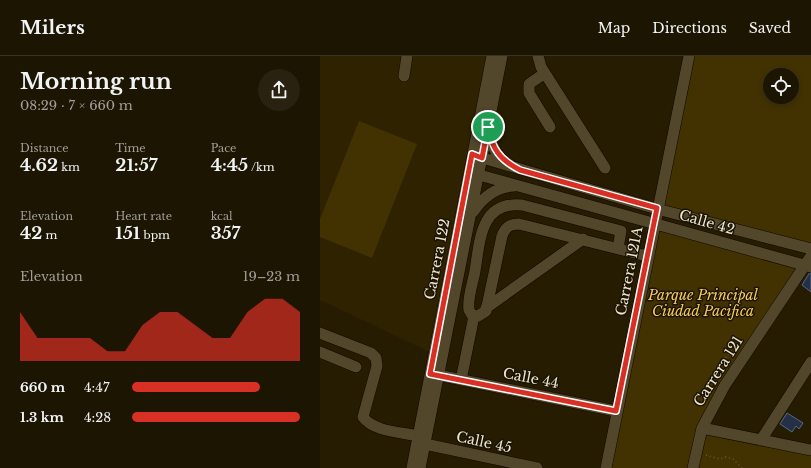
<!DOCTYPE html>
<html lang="en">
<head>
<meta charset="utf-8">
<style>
	:root { --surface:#1c1501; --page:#292210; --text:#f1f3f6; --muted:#a09f99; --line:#3a3423; --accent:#d93025 }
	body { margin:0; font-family:"Libre Baskerville",serif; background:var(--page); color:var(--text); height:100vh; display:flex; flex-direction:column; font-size:15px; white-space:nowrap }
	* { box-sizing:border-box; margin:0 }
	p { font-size:13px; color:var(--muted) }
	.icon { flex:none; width:22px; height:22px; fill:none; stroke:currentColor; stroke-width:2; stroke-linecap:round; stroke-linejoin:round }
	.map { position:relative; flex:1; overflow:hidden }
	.side { display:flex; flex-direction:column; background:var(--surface); width:320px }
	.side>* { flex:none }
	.fabs { position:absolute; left:443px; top:12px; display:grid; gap:8px }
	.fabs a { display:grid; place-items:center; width:36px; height:36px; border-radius:50%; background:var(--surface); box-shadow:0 2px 6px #0003,0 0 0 1px var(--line); font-size:20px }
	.pin { position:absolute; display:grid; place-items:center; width:34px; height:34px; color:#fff; margin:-17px; border:2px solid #fff; border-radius:50%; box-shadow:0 1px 4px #0007 }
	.round { display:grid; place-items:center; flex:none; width:42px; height:42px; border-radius:21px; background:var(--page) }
	.summary { display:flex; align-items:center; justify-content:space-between; height:68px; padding:0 20px }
	h1 { font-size:22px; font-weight:700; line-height:30px }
	.figures { display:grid; grid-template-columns:repeat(3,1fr); gap:6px; height:68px; padding:4px 20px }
	.figures div { display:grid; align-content:center }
	.figures b { font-size:17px; font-weight:700 }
	.figures small { font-size:11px; font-weight:400 }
	.figures p { font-size:11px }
	.chart { height:112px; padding:8px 20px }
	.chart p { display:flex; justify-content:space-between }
	.chart svg { width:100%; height:72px; margin-top:4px; fill:var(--accent); opacity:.7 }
	ul { padding:0 20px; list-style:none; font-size:13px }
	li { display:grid; grid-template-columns:64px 48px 1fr; align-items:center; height:30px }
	li i { height:10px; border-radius:5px; background:var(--accent) }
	header { display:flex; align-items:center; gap:24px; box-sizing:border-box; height:56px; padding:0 20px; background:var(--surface); border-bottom:1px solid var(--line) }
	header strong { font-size:19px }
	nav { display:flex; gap:22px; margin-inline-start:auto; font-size:14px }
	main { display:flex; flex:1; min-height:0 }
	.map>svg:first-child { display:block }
</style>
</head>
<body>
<header>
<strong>Milers</strong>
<nav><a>Map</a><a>Directions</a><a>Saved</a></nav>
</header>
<main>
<section class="side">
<div class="summary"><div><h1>Morning run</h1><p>08:29 · 7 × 660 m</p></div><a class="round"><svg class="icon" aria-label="share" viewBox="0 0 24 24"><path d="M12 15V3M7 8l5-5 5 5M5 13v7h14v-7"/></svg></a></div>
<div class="figures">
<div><p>Distance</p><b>4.62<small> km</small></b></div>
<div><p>Time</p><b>21:57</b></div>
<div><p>Pace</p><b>4:45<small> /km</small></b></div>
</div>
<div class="figures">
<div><p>Elevation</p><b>42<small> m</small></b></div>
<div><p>Heart rate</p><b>151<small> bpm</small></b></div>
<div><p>kcal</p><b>357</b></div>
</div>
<div class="chart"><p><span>Elevation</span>19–23 m</p>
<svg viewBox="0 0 160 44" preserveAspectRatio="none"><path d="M0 44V14L10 30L20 30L30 30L40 30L50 38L60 38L70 22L80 14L90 14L100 22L110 30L120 30L130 14L140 6L150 6L160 14V44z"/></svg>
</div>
<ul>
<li><b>660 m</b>4:47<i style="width:76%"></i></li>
<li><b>1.3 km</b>4:28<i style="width:100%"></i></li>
</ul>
</section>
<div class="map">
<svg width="491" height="412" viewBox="0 0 491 412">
	<rect width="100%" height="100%" fill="#261c01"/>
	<path fill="#2f2200" d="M0,0H172L114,298L0,244Z"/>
	<path fill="#423201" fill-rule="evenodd" d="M369,0H491V193L337,153ZM450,19H472V41H450Z
		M39,65L97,88L52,202L0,181V163Z
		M334,167L485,209L382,372L491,394V412H286Z"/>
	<path fill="#243047" stroke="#596781" d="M490,216H491V236L482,229Z
		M467,357L483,367L479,373L476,370L472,376L460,368Z"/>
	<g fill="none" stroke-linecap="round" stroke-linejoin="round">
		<defs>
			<path id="minor" d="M218,0L221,11L285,112
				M225,17L209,28V37L230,71
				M84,20L87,0
				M169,76C171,89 177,102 190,109
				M156,100L337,153L491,193
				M152,117L491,211
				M153,156C163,141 176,131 194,130
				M298,192L301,175L202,149C160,145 160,185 155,215C153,227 147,242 149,254L152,259L158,260L166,255L182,180C185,172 189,168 199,168L327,200
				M166,252L263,183
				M0,277L51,297L56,302L57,310L43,361C54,376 81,376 98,380
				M0,296L36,311
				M113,318L296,355
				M141,324L154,260
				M382,372L491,394
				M441,384L491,306
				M105,388L217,412
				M92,412L172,0
				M100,412L182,0
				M286,412L369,0
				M373,412L382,372L405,329L491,200"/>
		</defs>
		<use href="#minor" stroke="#0f0600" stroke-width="12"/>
		<path stroke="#665d45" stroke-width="1.5" stroke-dasharray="1 3" stroke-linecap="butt" d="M399,320C398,306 410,296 420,288
			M386,399L400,403L406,401L413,403L422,412"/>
		<use href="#minor" stroke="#52472b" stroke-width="11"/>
	</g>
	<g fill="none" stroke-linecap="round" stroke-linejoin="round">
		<defs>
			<path id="route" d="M168,71C172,93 180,104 200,114L337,152L296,355L110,318L152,98L162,102Z"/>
		</defs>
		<use href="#route" stroke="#fff" stroke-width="8"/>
		<use href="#route" stroke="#d93025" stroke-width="5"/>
	</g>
	<g text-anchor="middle" stroke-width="3" stroke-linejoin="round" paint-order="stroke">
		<g font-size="14" fill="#ebe5d4" stroke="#1c1300">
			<text transform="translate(387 166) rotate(16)" y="5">Calle 42</text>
			<text transform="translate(117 203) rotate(-79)" y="5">Carrera 122</text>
			<text transform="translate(309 215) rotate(-79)" y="5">Carrera 121A</text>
			<text transform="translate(398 315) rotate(-58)" y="5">Carrera 121</text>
			<text transform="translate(211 322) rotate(11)" y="5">Calle 44</text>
			<text transform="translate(164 386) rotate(12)" y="5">Calle 45</text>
		</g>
		<g font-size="14" font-style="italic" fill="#f3cb5e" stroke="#1c1300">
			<text x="383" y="244">Parque Principal<tspan x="383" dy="16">Ciudad Pacifica</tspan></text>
		</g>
	</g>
</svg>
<div class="fabs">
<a><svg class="icon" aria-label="locate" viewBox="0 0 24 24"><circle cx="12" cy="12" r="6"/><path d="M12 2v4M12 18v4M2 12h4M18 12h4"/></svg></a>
</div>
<div class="pin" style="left:168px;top:71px;background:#1e9e55"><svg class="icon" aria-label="arrive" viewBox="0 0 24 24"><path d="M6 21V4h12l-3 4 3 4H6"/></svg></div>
</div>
</main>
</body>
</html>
